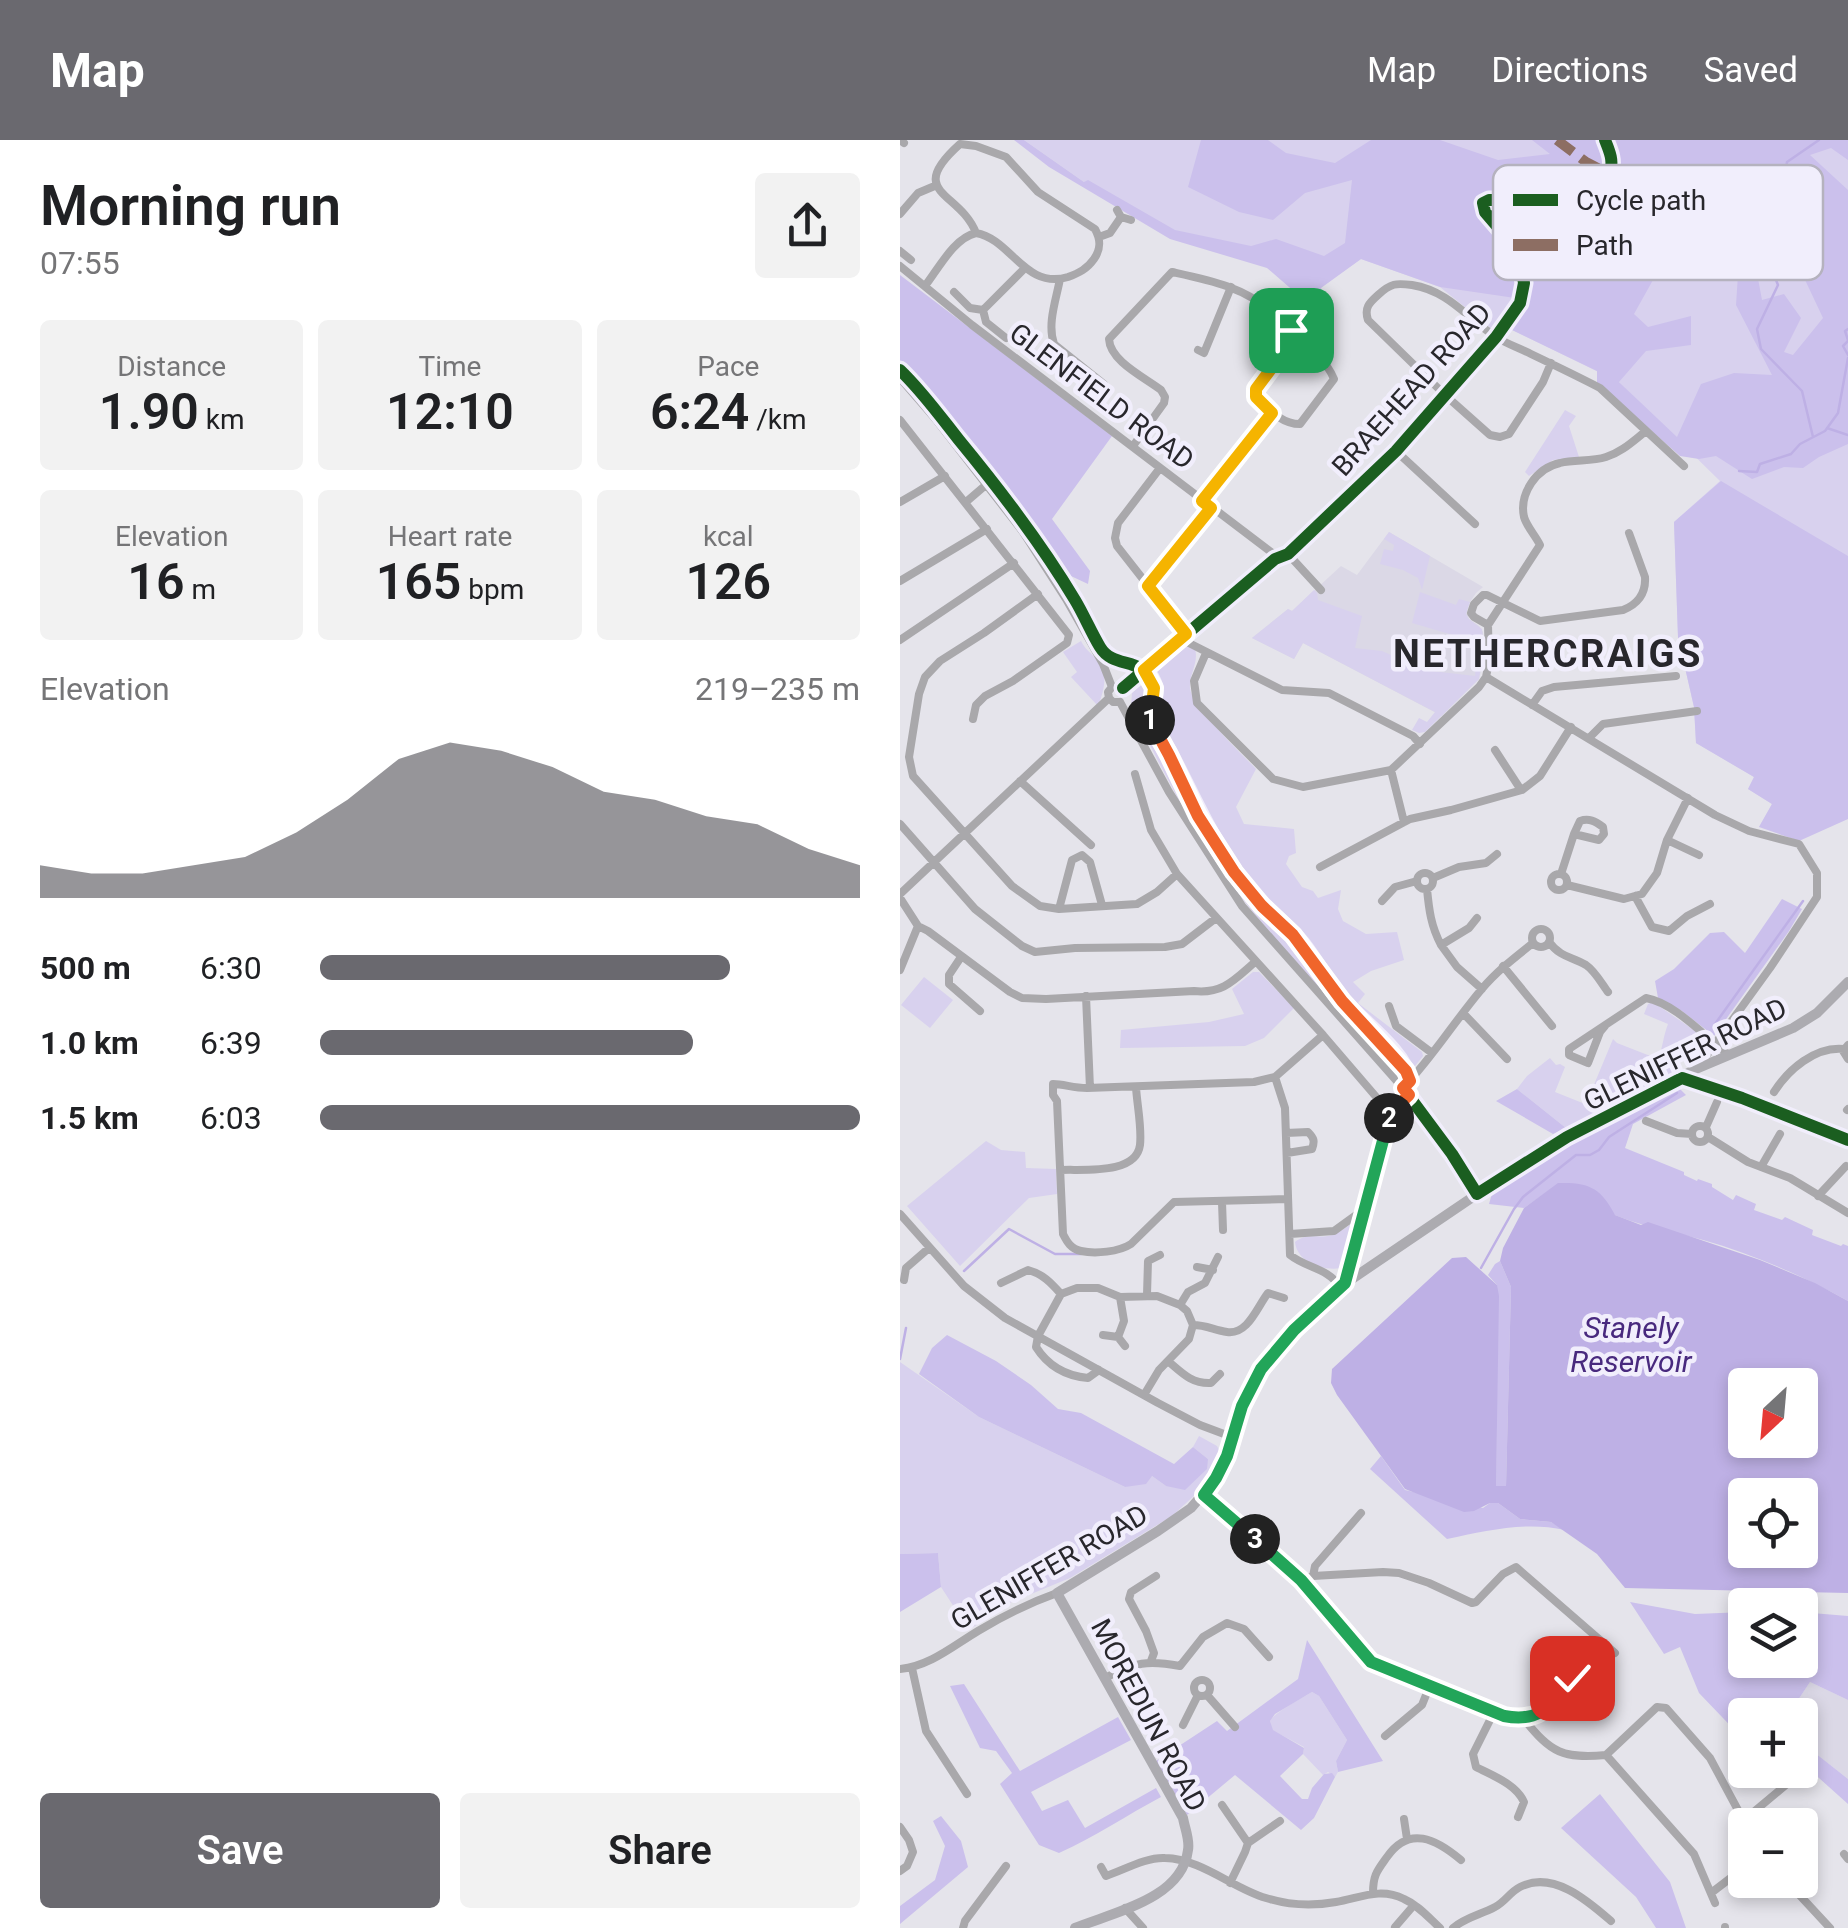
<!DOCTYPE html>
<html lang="en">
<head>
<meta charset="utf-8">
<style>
	:root { --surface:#fff; --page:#f2f2f2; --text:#202124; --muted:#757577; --accent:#6a696f }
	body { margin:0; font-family:Roboto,sans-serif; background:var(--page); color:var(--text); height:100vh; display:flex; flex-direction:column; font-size:38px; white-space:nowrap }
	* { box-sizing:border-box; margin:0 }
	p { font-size:32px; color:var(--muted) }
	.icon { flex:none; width:55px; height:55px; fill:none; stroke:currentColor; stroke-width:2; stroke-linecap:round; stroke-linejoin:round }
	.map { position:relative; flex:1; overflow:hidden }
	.sheet { display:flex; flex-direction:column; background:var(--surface); width:900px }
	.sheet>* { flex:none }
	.needle { width:65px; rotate:206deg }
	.tools { position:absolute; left:828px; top:1228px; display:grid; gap:20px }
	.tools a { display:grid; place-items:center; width:90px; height:90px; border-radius:10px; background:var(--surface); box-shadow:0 5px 15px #0003; font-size:50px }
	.pin { position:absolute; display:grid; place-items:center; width:85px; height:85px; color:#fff; margin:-42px; border-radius:20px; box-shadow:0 5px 15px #0006 }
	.km { position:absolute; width:50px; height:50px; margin:-25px; border-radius:50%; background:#222; color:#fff; font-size:28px; line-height:50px; text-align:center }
	.round { display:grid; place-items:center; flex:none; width:105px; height:105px; border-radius:10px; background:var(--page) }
	.head { display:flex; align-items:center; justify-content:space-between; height:170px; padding:0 40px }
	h1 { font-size:55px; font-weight:600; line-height:75px }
	.stats { display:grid; grid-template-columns:repeat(3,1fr); gap:15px; height:170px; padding:10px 40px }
	.stats div { display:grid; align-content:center; border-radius:10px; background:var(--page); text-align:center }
	.stats b { font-size:50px; font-weight:600 }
	.stats small { font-size:28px; font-weight:400 }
	.stats p { font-size:28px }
	.chart { height:280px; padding:20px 40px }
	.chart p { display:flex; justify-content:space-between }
	.chart svg { width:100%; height:180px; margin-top:10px; fill:var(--accent); opacity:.7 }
	.primary-button { display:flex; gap:20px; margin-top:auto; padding:20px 40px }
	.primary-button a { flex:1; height:115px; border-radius:10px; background:var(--accent); color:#fff; font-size:40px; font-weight:600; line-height:115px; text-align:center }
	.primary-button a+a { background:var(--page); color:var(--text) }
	ul { padding:0 40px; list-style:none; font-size:32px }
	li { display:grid; grid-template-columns:160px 120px 1fr; align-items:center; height:75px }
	li i { height:25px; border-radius:12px; background:var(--accent) }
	header { display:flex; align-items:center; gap:60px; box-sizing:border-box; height:140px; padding:0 50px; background:var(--accent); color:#fff }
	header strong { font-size:48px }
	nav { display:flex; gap:55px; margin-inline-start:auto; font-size:35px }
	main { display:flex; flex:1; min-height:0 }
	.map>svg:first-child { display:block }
</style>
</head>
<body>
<header>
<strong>Map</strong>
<nav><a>Map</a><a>Directions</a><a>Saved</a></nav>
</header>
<main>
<section class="sheet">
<div class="head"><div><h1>Morning run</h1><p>07:55</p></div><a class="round"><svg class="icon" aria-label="share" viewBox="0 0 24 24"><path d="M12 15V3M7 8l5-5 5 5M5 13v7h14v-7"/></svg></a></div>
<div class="stats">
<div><p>Distance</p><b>1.90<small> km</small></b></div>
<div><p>Time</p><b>12:10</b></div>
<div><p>Pace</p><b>6:24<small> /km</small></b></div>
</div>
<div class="stats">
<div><p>Elevation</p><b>16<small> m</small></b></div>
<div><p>Heart rate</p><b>165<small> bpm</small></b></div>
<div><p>kcal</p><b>126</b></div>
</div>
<div class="chart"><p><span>Elevation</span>219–235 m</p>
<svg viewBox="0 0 160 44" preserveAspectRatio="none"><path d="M0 44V36L10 38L20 38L30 36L40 34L50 28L60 20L70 10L80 6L90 8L100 12L110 18L120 20L130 24L140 26L150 32L160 36V44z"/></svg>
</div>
<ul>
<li><b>500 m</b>6:30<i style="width:76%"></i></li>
<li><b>1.0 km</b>6:39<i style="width:69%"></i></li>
<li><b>1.5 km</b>6:03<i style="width:100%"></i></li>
</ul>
<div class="primary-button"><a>Save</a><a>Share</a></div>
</section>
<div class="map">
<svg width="948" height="1788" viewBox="0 0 948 1788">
	<rect width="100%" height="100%" fill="#e5e4eb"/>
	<path fill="#dbd8e6" d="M489,392L583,447L576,453L566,468L569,479L579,486L583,492V522L579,539L542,576L403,503L394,519L352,498L388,469L392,471L441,426L457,435Z
		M910,1542L948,1560V1639L900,1601V1575H888Z"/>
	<path fill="#d8d1ee" d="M124,0H948V679L859,687L872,664L848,649L854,637L796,603L794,567L778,497L774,382L820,341L719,242L610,189L615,163L601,185L592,189L540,147L461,119L420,148L375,126L284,99L184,42Z
		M665,270L676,276L669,286L679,317L653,320L629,336L625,332Z
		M489,392L530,416L522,450L518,438L503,430L480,424L484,409L493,411L494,405L484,399Z
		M414,450L417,453L418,460L462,476L455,508L482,511L523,530L575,536L577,513L580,510L583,512L579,539L525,592L519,593L512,590L519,578L527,582L535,572L403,503L394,519L352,498L388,469L392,471Z
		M520,452L556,465L559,459L570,462L566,474L569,479L582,489L583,502L580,503L512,483Z
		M181,501C186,511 193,514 199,522C209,535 203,553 198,566L171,537L177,532L163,512Z
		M289,506L295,509C299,523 289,534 290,548C291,566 342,614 356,629L336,667L344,684L394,689L396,713L389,716L386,724L402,747L413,751L418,758L441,750L438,769L443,781L466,794L497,792L504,820L471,831L453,842L465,854L458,863L522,912L523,916L507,936L494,932L370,794L331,744L282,666L258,621L231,567L232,553L283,508Z
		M353,832H359L394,868L364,898L345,906L220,908L221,890L309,882L344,874L332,849Z
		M24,837L53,860L30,888L1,865Z
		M753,862L804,897L781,915L778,929L666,988L617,949L627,936L650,918L656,925L660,924L665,927L655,952L690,966L695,955L693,947L713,899L717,903L758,919C763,907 763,897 768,884L744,874L748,864Z
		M86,1001L101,1010L125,1012L126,1028L156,1029L157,1054L129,1058L60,1126L7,1066Z
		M458,1079L446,1127C426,1133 397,1123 395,1102C407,1093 415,1098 428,1096C439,1094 449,1085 458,1079Z
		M0,1222L79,1277L225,1347L252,1336L266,1346L308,1319L293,1307L299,1296L317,1306L321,1314L297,1353L272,1376L170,1438L107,1464L69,1490L41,1447L38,1413L0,1414Z
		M412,1552L419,1556L447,1600L436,1621L438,1632L435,1637L428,1632L423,1635L403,1614L404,1607L372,1590C372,1587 370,1584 370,1581C372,1574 404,1557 412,1552Z"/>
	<path fill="#cbc0ec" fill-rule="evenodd" d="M114,0H124L184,42L188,40L275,90L351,106L376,99L424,116L445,103L452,40L405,53L373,80L339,72L288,47L301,0H368L386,13L435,23L471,0H540L598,20L650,14L632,0H948V20L931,8L910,15L948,50V304L919,317L903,328L884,327L852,339L816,316L799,319L780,316L697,243V231L610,189L617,159L615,158L540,147L461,119L421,148L423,157L412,167L367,128L270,99L149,27ZM852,35L896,87L890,108L923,178L893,215L884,212L901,178L884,154L862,160L854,117L840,104L836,165L872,235L834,233L801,244L777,297L719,242L746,211L791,205V176L748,187L734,174L796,63L802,38Z
		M0,135L212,296L152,379L190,431L188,444L158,430L102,345L17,242L0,226Z
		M821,341L948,416V679L899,701L859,687L872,664L848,649L854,637L796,603L794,567L778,497L774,382Z
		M882,759L902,769L889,791L814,896L782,871L758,858L755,841L774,829L810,793L824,792L845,813Z
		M779,948L786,955L733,984L725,1008L784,1032V1035L797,1041L798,1039L812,1044V1047L833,1060L836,1055L856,1064L854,1070L882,1080L885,1077L913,1090L912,1095L941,1106L943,1104L948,1106V1161C903,1136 853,1114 803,1100C776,1092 747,1088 720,1077C698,1069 678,1055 658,1044L624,1068L589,1064L593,1050L706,981L771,950Z
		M617,949L666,988L653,994L596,961Z
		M600,1121L611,1147L606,1347H596L597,1145L588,1135L595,1124Z
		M47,1195L96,1221L131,1245L158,1269L181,1273L274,1324L293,1307L308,1319L307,1329L285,1350L266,1346L252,1336L246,1344L225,1347L79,1277L19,1234L32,1208Z
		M481,1316L505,1350L583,1368L590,1363H598L620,1379L651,1382L665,1390C625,1381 586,1391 547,1399L470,1329Z
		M38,1413L41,1447L0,1472V1414Z
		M730,1462L795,1474L845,1472V1520H900V1472L948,1476V1560L910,1542L888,1575H845V1601L799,1553L780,1507L764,1514Z
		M407,1500L483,1621L438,1632L436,1621L447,1600L419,1556L412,1552L375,1574L370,1581L373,1590L404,1608L403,1614L380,1636L402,1659H408L412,1648L424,1634L432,1633L435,1637L414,1678L401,1690L335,1635L287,1675L256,1621L317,1581L327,1591L398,1539Z
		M64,1544L120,1631L218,1577L231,1600L131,1652L142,1671L168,1660L185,1688L256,1648L261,1657C227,1675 195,1697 159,1713L139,1705L100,1644L112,1633L96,1611L80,1608L50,1546Z
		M900,1601L948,1639V1664L900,1621Z
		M700,1654L770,1742L786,1788H756L736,1757L661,1688Z
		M41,1676L61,1701L68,1727L0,1784V1766L35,1740L45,1706L33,1681Z"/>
	<path fill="#beb0e5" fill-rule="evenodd" d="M658,1043C689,1042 701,1048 715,1075L741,1085L748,1082L860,1120L915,1143L948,1161V1453L725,1448L697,1414L651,1382L620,1379L598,1363H590L574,1371L564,1372L505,1349L437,1255L431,1243L432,1229L552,1118L566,1117L597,1145L599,1156L596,1346H606L611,1147L600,1121L603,1108L624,1068ZM845,1245H900V1300H845ZM845,1355H900V1410H845Z"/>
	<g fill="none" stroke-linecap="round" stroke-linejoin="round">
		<path stroke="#beb0e5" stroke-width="2.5" d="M948,189L945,191L948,200
			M948,201L943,206L948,215
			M927,288L948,295
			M913,297L902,251L861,209L857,189L878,145L872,130L865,127V46L870,39L885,34L887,22L919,0
			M839,331L857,332L860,324L891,314L900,304L925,291L938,273L948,218
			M815,884L903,761
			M581,1128L614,1069L623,1057L676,1015H690L699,1010L709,997L777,953
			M64,1131L109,1089L155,1114H181
			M0,1219L6,1188"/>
		<path stroke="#a9a8ab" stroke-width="8" d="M0,0L4,3
			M60,4L76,6L106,17L138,52L195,89C201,100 201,109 194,119C187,129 179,133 168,137C125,150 111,99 76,93C60,51 4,54 60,4Z
			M217,70L221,77L231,80
			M0,74L18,53L37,45
			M199,97L210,93L221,77
			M0,111L11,120
			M0,126L72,185L379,418
			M160,139C156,160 147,184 154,204L204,244
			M25,146C39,128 54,98 76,93
			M54,152L70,168L83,170L86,182L106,198
			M83,170L124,129
			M394,198C411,207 427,222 434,239L400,284C381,284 369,269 356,257L355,249Z
			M298,210L304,213L331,147
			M651,223L643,242L609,294L600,297L590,295L545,255L468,180C464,168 469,163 478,155C491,143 496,143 512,145C549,151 567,178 596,197C607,204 619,208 631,214C654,225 677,236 700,248L784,326
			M0,238L37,281L123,392L166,459L203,524L212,547L208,552L209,558L213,562H220
			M0,280L169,495L167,503L113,541L85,556L76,565L73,579
			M233,306L264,263L265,257L261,250C244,237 210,221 209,199L272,132C309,140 345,147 374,174C382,182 390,188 394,198
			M496,311L575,384
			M260,328L218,383L215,398L217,406L286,494
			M302,361L372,273
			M0,362L45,336
			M66,362L87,344
			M388,414L421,450
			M0,441L87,389
			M248,446L311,368
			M138,454L84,493L40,521L25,537L19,554L9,617L13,636L112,746L140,766L159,769L237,764L257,752L277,734
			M588,485L574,477L571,473L574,464L583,455H587L640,481L723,470C738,464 746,453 745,437L729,393
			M281,499L382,550L429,553L513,596L520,604
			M0,500L114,423
			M306,513L294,541L297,563L373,639L403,647L491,630L579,547L586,537L589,522L588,485L640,405C635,395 627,387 624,377C619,354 636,328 660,323C675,319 691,322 706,317C722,312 733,301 746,291
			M586,537L815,675L849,691L899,704L917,733V757L870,828L799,926
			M223,548L375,419L388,414L496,311L596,197L620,163L624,143L622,132L603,93L585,72L583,63L589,60C617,60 697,62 710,31C714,21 709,10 705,0
			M220,562L269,652L342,766L503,948L552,1014L577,1054
			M632,565L642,551L654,547L776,536
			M689,598L703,584L797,571
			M595,610L621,650
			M491,630L504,682
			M235,634L251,690L277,734L423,895L490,973L445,1143
			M120,641L191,705
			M0,684L75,769L122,806L135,812L175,808L265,807L282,804L316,778
			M767,700L799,715
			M420,727L510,679L551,670L622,650L640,636L671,587
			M517 741a8 8 0 1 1 16 0a8 8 0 1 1-16 0Z
			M661,734L674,694L699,700L704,694L703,687C695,681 689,678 680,681L674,694
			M651 742a8 8 0 1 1 16 0a8 8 0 1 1-16 0Z
			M533,738L559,727L586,723L597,714
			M667,745L724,759L742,754L757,733L767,700L788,658
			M527,749C529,770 531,786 541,805
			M0,754L209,558
			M735,756L752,787L769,791L787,776L810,764
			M0,758L18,786L28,791L110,852L122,858L146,859L294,851C323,854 334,840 355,822
			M482,761L495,747L517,741
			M159,769L172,720L182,715L190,722L202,765
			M577,778L569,788L541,805L557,827L582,849
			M632 798a9 9 0 1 1 18 0a9 9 0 1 1-18 0Z
			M649,802C661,818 671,816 686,825C695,831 702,844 708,852
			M61,817L49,835V844L80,871
			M603,826L652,886
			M0,830L18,786
			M186,856L190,948
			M489,866L496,886L532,913
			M563,873L607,919
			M705,886L700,892L688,923L669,915V909L746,858C775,863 806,898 829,915
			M948,905L943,911L948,919
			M375,937L385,968L390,1115C406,1128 428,1128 440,1147
			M782,938L842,958L948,1000
			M503,948C532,918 554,882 581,850C596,832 614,818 633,803
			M874,952C888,930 915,906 944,909
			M947,970L948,969
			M490,973L509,955
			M746,981L777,993L792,994
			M792 994a8 8 0 1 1 16 0a8 8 0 1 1-16 0Z
			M806,987L817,962
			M386,993L408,992C414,998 415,1001 412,1009L387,1013
			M808,997L848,1022L890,1038L948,1073
			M861,1027L880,994
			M161,1030C184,1029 236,1035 240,1005C242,987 237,965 236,947
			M918,1056L946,1026
			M388,1059L274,1062L231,1104C219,1112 195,1114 181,1111C171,1109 167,1102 163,1094L157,961L153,955V944C164,944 173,948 187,948L354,942L375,937L423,895
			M322,1062L323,1090
			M0,1074L64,1146L105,1178L258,1263L300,1285L332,1297
			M390,1094L434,1091L463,1070
			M297,1127L313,1130
			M4,1140L6,1128L29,1108
			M101,1143L128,1130C143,1134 151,1143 161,1154
			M247,1155L248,1121L260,1115
			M280,1165L288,1152L305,1143L318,1117
			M293,1185C306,1185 314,1190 327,1192C348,1195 357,1167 368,1153L384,1158
			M203,1195L218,1197L225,1206
			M218,1197L224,1181L220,1157
			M268,1221C282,1233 292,1244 311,1243L320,1234
			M199,1230L188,1238C166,1236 148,1226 136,1207L138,1196L161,1154L177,1148H198L220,1157L257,1156L280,1165L287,1171L293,1185L289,1199L259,1230L244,1255
			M304,1355L401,1440L471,1522L604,1576L624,1579L648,1568L698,1500
			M413,1436L415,1426L461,1373
			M401,1440L413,1436L483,1432L499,1433L529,1443L572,1463L576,1462L603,1434L616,1427L715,1513
			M251,1521L254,1513L246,1491L229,1459L231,1452L256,1436
			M12,1528L26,1591L67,1654
			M0,1529C30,1526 53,1506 78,1491C103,1476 129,1463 157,1453
			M205,1538C235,1522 248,1520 280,1526L303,1497L327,1483L344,1489L369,1517
			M294 1548a8 8 0 1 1 16 0a8 8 0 1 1-16 0Z
			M307,1555L335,1587
			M594,1572L573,1614L576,1627C593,1636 616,1644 624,1662L618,1677
			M624,1579C651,1613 663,1619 706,1615L794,1714L815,1763
			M283,1585L298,1555
			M485,1596L522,1565L530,1545
			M706,1615L757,1567L766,1568L810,1618L846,1685
			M322,1665L348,1703L345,1712L330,1743
			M504,1679L507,1699
			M844,1680L887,1644
			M0,1687L9,1700L13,1712L7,1726L0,1731
			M348,1703L380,1681
			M944,1714L948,1719
			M201,1727L206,1736C224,1730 246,1717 265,1718C302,1719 332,1748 366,1758C388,1765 414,1766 436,1762C460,1758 480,1747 504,1759C518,1765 529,1778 540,1788
			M893,1748L930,1788
			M473,1753C473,1735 477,1731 487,1717C509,1685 536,1699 561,1720
			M811,1753L845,1727
			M225,1768L243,1788
			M495,1787L514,1765
			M825,1787V1788
			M63,1788L65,1781L106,1726
			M553,1788C566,1777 580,1775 595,1767C605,1762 610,1752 620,1747C653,1730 688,1761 711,1781"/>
		<path stroke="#acabb0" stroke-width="10" d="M175,1788C214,1772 282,1759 288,1710C290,1700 285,1689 283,1678L157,1453L258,1391L291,1368L316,1339L327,1316L349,1250L361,1229L394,1190L440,1147L629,1019L667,997L796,929L893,888L917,873L948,842"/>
		<path stroke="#8d6e63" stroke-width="10" stroke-dasharray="20 10" stroke-linecap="butt" d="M657,0L686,22L709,34"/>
		<defs>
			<path id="cycleway" d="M0,230C22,251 40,276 59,300C101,351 141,403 175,460C184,475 191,492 200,507C214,530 242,515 253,544C258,557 247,567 250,581C252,592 263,603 269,614C294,661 310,702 344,745C361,767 384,784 402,805C416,823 427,844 442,861C461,883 503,912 509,941L503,948L552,1014L577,1054L667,997L782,938L842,958L948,1000
				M223,548L375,419L388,414L496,311L596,197L620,163L624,143L622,132L603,93L585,72L583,63L589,60C617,60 697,62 710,31C714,21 709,10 705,0"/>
		</defs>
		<use href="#cycleway" stroke="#f1eefc" stroke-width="19"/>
		<use href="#cycleway" stroke="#1b5e20" stroke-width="12"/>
	</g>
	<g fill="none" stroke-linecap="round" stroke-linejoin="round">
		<defs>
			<path id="split-1" d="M250,580L254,548L244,530L286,494L248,446L311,368L302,361L372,273L356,257V249L394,198L391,190"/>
			<path id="split-2" d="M250,580L269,615L298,676L334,732L362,766L393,795L442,861L506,931L510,941L503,948L509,955L490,973L489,978"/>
			<path id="split-3" d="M355,1399L304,1355L316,1338L327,1316L342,1266L361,1229L394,1190L445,1143L489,978"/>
			<path id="split-4" d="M355,1399L401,1440L471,1522L604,1576C642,1583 650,1565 672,1538"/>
		</defs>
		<use href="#split-1" stroke="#fff" stroke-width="20"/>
		<use href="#split-2" stroke="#fff" stroke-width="20"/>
		<use href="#split-3" stroke="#fff" stroke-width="20"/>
		<use href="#split-4" stroke="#fff" stroke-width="20"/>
		<use href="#split-1" stroke="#f5b400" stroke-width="12"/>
		<use href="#split-2" stroke="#f0652b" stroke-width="12"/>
		<use href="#split-3" stroke="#22a559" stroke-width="12"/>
		<use href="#split-4" stroke="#22a559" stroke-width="12"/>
	</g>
	<g text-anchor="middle" stroke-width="9" stroke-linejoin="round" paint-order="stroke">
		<g font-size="28" fill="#28272c" stroke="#f1eefc">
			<text transform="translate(511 249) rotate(-48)" y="10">BRAEHEAD ROAD</text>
			<text transform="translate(202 256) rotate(37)" y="10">GLENFIELD ROAD</text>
			<text transform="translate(785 914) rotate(-26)" y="10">GLENIFFER ROAD</text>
			<text transform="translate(149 1427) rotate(-30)" y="10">GLENIFFER ROAD</text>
			<text transform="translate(249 1575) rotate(62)" y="10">MOREDUN ROAD</text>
		</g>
		<g font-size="30" font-style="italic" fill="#48297e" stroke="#f1eefc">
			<text x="731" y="1198">Stanely<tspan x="731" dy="34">Reservoir</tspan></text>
		</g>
		<g font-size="38" font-weight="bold" letter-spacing="2.5" fill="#28272c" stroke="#f1eefc">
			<text x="648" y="527">NETHERCRAIGS</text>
		</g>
	</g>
	<rect x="593" y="25" width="330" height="115" rx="15" fill="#f1eefc" stroke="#b5b2be" stroke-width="2.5"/>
	<rect x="613" y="54" width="45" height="12" fill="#1b5e20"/>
	<rect x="613" y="99" width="45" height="12" fill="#8d6e63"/>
	<g font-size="28" fill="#28272c">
		<text x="676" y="70">Cycle path</text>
		<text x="676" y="115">Path</text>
	</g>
</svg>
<div class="tools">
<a><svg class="needle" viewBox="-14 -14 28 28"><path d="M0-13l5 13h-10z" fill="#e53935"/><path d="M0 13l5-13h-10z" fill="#757577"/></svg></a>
<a><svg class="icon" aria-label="locate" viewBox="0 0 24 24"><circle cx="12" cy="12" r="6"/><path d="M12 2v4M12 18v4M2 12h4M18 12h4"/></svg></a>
<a><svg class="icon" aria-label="layers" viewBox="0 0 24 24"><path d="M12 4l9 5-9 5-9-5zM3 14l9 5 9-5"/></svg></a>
<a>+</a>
<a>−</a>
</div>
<div class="pin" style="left:391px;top:190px;background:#1e9e55"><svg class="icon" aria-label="arrive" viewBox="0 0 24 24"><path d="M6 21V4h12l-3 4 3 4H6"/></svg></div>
<div class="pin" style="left:672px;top:1538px;background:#d93025"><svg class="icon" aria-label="check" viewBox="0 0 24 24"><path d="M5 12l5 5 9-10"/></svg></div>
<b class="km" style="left:250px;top:580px">1</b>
<b class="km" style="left:489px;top:978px">2</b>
<b class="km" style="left:355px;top:1399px">3</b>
</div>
</main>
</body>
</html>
